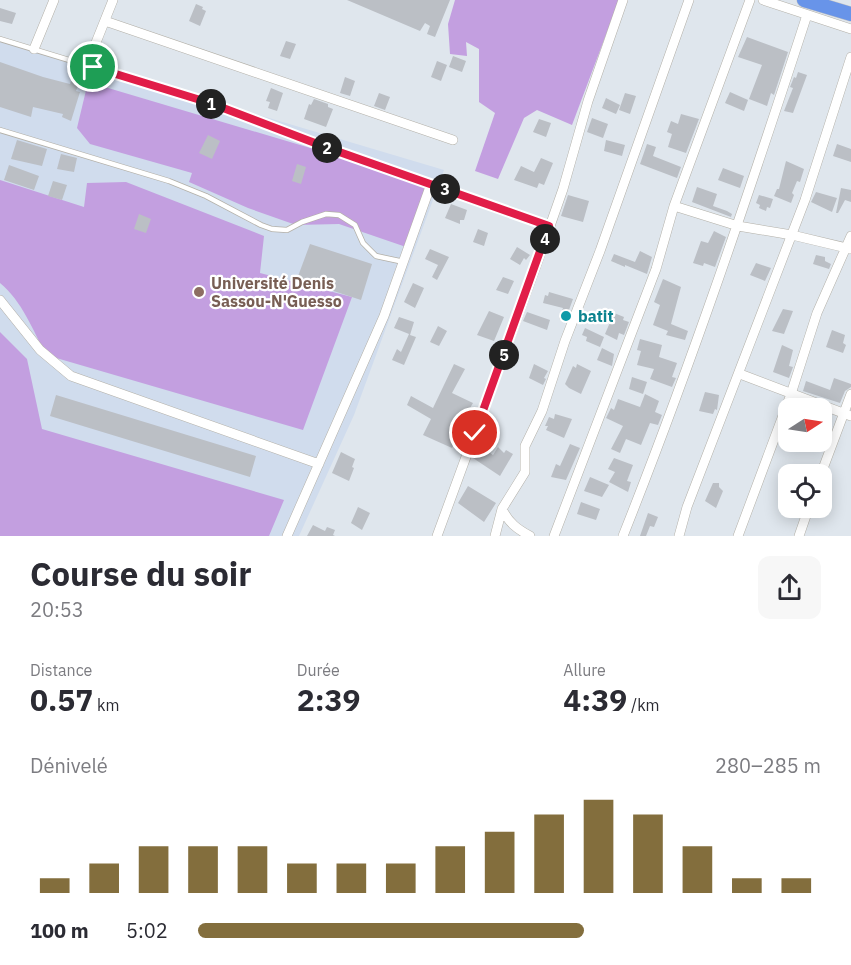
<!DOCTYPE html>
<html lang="fr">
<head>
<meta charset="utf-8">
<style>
	:root { --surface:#fff; --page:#f7f7f7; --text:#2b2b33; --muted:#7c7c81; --accent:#836e3d }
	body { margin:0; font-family:"IBM Plex Sans",sans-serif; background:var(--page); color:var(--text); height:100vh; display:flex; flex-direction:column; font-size:22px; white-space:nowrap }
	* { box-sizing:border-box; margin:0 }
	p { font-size:20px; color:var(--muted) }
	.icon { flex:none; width:33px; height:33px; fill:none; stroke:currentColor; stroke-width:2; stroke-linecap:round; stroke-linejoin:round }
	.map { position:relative; height:536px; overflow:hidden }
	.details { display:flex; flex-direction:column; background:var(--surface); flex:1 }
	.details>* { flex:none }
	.needle { width:39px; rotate:78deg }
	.tools { position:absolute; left:778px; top:398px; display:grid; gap:12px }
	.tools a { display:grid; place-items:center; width:54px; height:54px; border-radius:12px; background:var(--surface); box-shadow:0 3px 15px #0003; font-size:30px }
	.pin { position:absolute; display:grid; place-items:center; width:51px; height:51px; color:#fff; margin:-26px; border:3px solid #fff; border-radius:50%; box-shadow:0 2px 6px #0007 }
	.km { position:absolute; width:30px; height:30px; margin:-15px; border-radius:50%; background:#222; color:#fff; font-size:16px; line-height:30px; text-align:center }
	.round { display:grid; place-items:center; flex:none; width:63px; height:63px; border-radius:12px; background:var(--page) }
	.overview { display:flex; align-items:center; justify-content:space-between; height:102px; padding:0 30px }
	h1 { font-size:33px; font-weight:700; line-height:45px }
	.stats { display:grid; grid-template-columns:repeat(3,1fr); gap:9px; height:102px; padding:6px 30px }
	.stats div { display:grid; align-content:center }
	.stats b { font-size:30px; font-weight:700 }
	.stats small { font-size:16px; font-weight:400 }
	.stats p { font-size:16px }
	.chart { height:168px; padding:12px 30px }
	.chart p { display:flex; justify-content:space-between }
	.chart svg { width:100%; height:108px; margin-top:6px; stroke:var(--accent); stroke-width:6 }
	ul { padding:0 30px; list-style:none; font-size:20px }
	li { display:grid; grid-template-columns:96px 72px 1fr; align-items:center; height:45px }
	li i { height:15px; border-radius:8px; background:var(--accent) }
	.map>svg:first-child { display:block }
</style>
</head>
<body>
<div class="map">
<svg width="851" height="536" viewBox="0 0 851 536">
	<rect width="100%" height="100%" fill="#dfe6ed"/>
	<path fill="#d0dced" d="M0,38L444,170L354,415L299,536H0Z"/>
	<path fill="#c39fe0" d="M455,0H619L572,125L537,110L524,118L498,179L475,171L495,113L479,102V49L466,42L467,56L450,54L448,24Z
		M88,82L431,184L409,248L339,224L296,225L248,208L189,182L192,173L90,144L77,128Z
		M0,180L84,207L87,183L126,182L264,236L260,273L352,297L303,430L46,355C33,330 22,301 0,283Z
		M0,332L27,359L42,429L284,500L269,536H0Z"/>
	<path fill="#bbbfc5" d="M347,0H450L435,37L427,34L430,26L425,23L420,31Z
		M196,4L203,7L202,9L206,11L200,26L189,21Z
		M0,8L16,13L12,24L0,21Z
		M747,37L788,52L774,95L771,93L767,106L749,99L762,65L738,57Z
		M286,41L296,44L290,59L280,56Z
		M453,56L466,61L462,72L449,67Z
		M437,61L447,65L441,81L431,77Z
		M0,62L43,77L70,84L71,81L79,83L76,91L80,92L71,121L62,117L63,114L33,107L31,117L0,107Z
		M798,72L807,75L793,113L784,111L793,88L790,87L794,77L796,78Z
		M345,77L355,81L350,96L340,93Z
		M271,88L283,93L277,111L268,108L270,102L266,101Z
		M730,92L748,100L744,111L725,103Z
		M379,93L390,97L385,110L374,106Z
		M625,93L636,96L630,114L619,110Z
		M606,98L620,105L616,114L602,108Z
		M314,99L328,104V107L333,109L326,127L304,119L309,104L311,105Z
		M681,114L699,119L686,153L668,147L672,134L667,132L671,121L678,124Z
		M592,118L608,124L603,138L587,132Z
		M539,119L551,123L546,137L533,132Z
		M208,135L220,141L212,159L199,153Z
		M17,140L47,149L42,166L11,159Z
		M606,140L625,145L622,156L604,151Z
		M647,144L656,147L653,156L681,167L677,178L640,164Z
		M837,144L851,149V162L833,156Z
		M61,154L77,158L74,172L57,169Z
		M541,158L553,163L544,185L539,183L537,188L514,180L521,166L534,172Z
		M786,161L804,169L800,182L797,181L792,193L794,195L791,203L774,196L777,189H779Z
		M297,164L306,167L301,184L292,181Z
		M9,165L39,176L34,190L4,180Z
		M723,168L744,176L740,188L718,180Z
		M53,181L67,185L62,200L48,196Z
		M697,187L717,194L713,206L727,211L732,214L731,217L692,202Z
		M841,188L851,190V202L845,200L838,213H836Z
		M816,192L837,198L832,212L811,202Z
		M568,195L589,201L583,222L561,216Z
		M759,195L773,199L770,208L767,207L766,211L759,208L760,205L756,203Z
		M451,204L467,210L464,220H460V224L445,218Z
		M139,214L151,219L146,233L134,229Z
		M478,229L488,233L484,246L473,242Z
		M714,231L726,237L715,267L704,263L703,266L693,263L701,241L708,243Z
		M310,244L372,264L361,300L297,279Z
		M517,247L530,255L526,260L524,258L520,265L510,259Z
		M430,249L449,257L437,280L432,277L438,265L425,259Z
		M640,251L652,257L647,274L625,265V267L611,261L614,254L635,262Z
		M816,255L825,257V261L831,264L829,269L813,264Z
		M756,263L771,268L765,281L750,275Z
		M503,277L514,281L508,294L496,290Z
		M663,279L681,287L671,324L688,331L685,340L666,335L668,331L653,325L660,305L654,302Z
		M413,283L424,288L415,308L404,302Z
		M549,292L573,299L565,321L559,319L563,308L543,303L545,295L548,296Z
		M783,309L793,311L784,334L772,331Z
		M489,311L504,317L494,341L477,335Z
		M527,312L550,320L547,330L523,321Z
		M614,313L624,317L623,320L629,322L624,335L619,333L617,340L605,334Z
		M399,317L414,322L410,335L416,337L404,365L392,360L397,349L401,352L409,334L394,328Z
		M438,326L447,331L439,346L430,342Z
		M585,328L604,337L600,347L586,341L587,337L582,335Z
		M832,330L845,335L843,343L846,345L843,353L826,347Z
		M640,339L662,345L659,357L677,363L672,377L676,378L672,387L650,379L654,369L637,365L641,351L637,350Z
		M782,345L793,350L789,366L793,367L789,378L773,372Z
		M602,348L614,354L612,366L597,360Z
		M454,364L465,369L452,393L473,403L459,427L461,428L452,448L423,435L431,419L407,405L411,396L433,408Z
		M534,364L548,371L544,378L546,379L543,385L529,378Z
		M577,364L591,371L581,394L569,388L565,384L573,366L576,368Z
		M632,377L647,382L643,394L629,389Z
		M834,378L851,384V387L845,391L840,403L803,391L806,381L830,390Z
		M705,392L719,395L717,410L715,409L713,414L699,411Z
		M645,394L659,401L655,412L662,415L658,425L650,423L641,445L626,439L620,453L611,449L623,426L606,418L611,408L614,410L618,399L640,407Z
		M56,395L256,456L250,477L50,416Z
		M555,414L572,419L564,438L546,430L548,426H545L549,417L554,419Z
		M570,444L580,448L566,480L551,477L556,464L560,466Z
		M480,446L493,455L498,447L504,453L506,450L513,454L500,476L473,458Z
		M341,452L355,459L352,467L354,468L349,481L332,473Z
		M614,458L633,465L627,481L631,482L628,492L609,482L615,472L608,469Z
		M590,477L609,485L602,497L584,491Z
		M713,483H719V487L723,491L716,508L705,501Z
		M468,486L496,503L484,522L458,503Z
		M581,502L600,509L596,520L577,514Z
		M358,507L370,513L362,530L351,523Z
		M648,513L658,517L654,527L650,526L646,536H640Z
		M313,525L325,531L327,527L335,530L333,535L335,536H307Z"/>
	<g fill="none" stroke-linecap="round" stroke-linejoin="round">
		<defs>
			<path id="service" d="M0,39L210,103L328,148L431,184
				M0,130L169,181L206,196L261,225L272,229L287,230L302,222L326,214L339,215L355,225L363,243L376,256L404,262"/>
			<path id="minor" d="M763,0L851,29
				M105,21L453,140
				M34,49L54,0
				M93,50L113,0
				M674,206L738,226L792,235L851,249
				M0,300L40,350L71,376L319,464
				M740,374L851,416
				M821,474L851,394
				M502,509C509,523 517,529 530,536
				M287,536L384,316L431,184L549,226
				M437,536L536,266L563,189L588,101L623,0
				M495,536L502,509L525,472V446L542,411L565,341L600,251L689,0
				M554,536L656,269L674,206L750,0
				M623,536C691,365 750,190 807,15
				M679,536L687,507L805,200L851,57
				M738,536L791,394L817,313L851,236
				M799,536L809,507"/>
			<path id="primary" d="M804,0L851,14"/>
		</defs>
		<use href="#service" stroke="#b3b0a8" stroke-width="6"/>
		<use href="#minor" stroke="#b3b0a8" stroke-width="10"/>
		<use href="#primary" stroke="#c4c4c4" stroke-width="15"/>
		<use href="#service" stroke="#fff" stroke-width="4.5"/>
		<use href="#minor" stroke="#fff" stroke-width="9"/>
		<use href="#primary" stroke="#6894e9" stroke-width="14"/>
	</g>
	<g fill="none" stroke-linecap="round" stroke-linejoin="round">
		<defs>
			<path id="route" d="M93,67L210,103L328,148L549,226L475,433"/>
		</defs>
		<use href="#route" stroke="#fff" stroke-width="12"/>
		<use href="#route" stroke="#e11d48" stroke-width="8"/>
	</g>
	<circle fill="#8d6e63" stroke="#fff" stroke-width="2" cx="199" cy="292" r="6"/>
	<circle fill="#0f9aa8" stroke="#fff" stroke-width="2" cx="566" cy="316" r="6"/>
	<g text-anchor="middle" stroke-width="4.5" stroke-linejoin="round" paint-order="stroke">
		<g font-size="16" font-weight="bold" fill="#785e54" stroke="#fff" text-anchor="start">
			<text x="211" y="289">Université Denis<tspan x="211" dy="18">Sassou-N'Guesso</tspan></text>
		</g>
		<g font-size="16" font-weight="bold" fill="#0d838f" stroke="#fff" text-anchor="start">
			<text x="578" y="322">batit</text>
		</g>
	</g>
</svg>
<div class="tools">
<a><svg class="needle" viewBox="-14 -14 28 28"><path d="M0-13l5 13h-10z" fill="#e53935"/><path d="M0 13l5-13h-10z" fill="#7c7c81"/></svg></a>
<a><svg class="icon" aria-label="locate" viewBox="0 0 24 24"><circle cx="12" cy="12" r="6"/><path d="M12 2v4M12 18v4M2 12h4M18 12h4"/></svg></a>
</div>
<div class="pin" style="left:93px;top:67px;background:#1e9e55"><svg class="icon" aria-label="arrive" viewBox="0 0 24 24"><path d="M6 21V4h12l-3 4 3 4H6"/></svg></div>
<div class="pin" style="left:475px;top:433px;background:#d93025"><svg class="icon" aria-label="check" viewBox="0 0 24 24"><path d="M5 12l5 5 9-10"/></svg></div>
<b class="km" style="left:211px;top:104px">1</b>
<b class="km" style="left:327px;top:148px">2</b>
<b class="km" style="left:445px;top:189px">3</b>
<b class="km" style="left:545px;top:239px">4</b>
<b class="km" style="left:504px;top:355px">5</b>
</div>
<section class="details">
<div class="overview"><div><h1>Course du soir</h1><p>20:53</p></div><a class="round"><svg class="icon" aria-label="share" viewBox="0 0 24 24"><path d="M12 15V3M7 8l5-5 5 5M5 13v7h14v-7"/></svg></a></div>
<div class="stats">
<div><p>Distance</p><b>0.57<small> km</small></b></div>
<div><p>Durée</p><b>2:39</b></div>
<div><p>Allure</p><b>4:39<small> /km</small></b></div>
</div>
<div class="chart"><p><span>Dénivelé</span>280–285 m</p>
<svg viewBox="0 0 160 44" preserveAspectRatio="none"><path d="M5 44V38M15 44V32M25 44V25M35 44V25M45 44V25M55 44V32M65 44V32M75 44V32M85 44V25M95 44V19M105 44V12M115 44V6M125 44V12M135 44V25M145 44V38M155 44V38"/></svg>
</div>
<ul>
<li><b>100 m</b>5:02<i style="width:62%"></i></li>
</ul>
</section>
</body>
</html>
